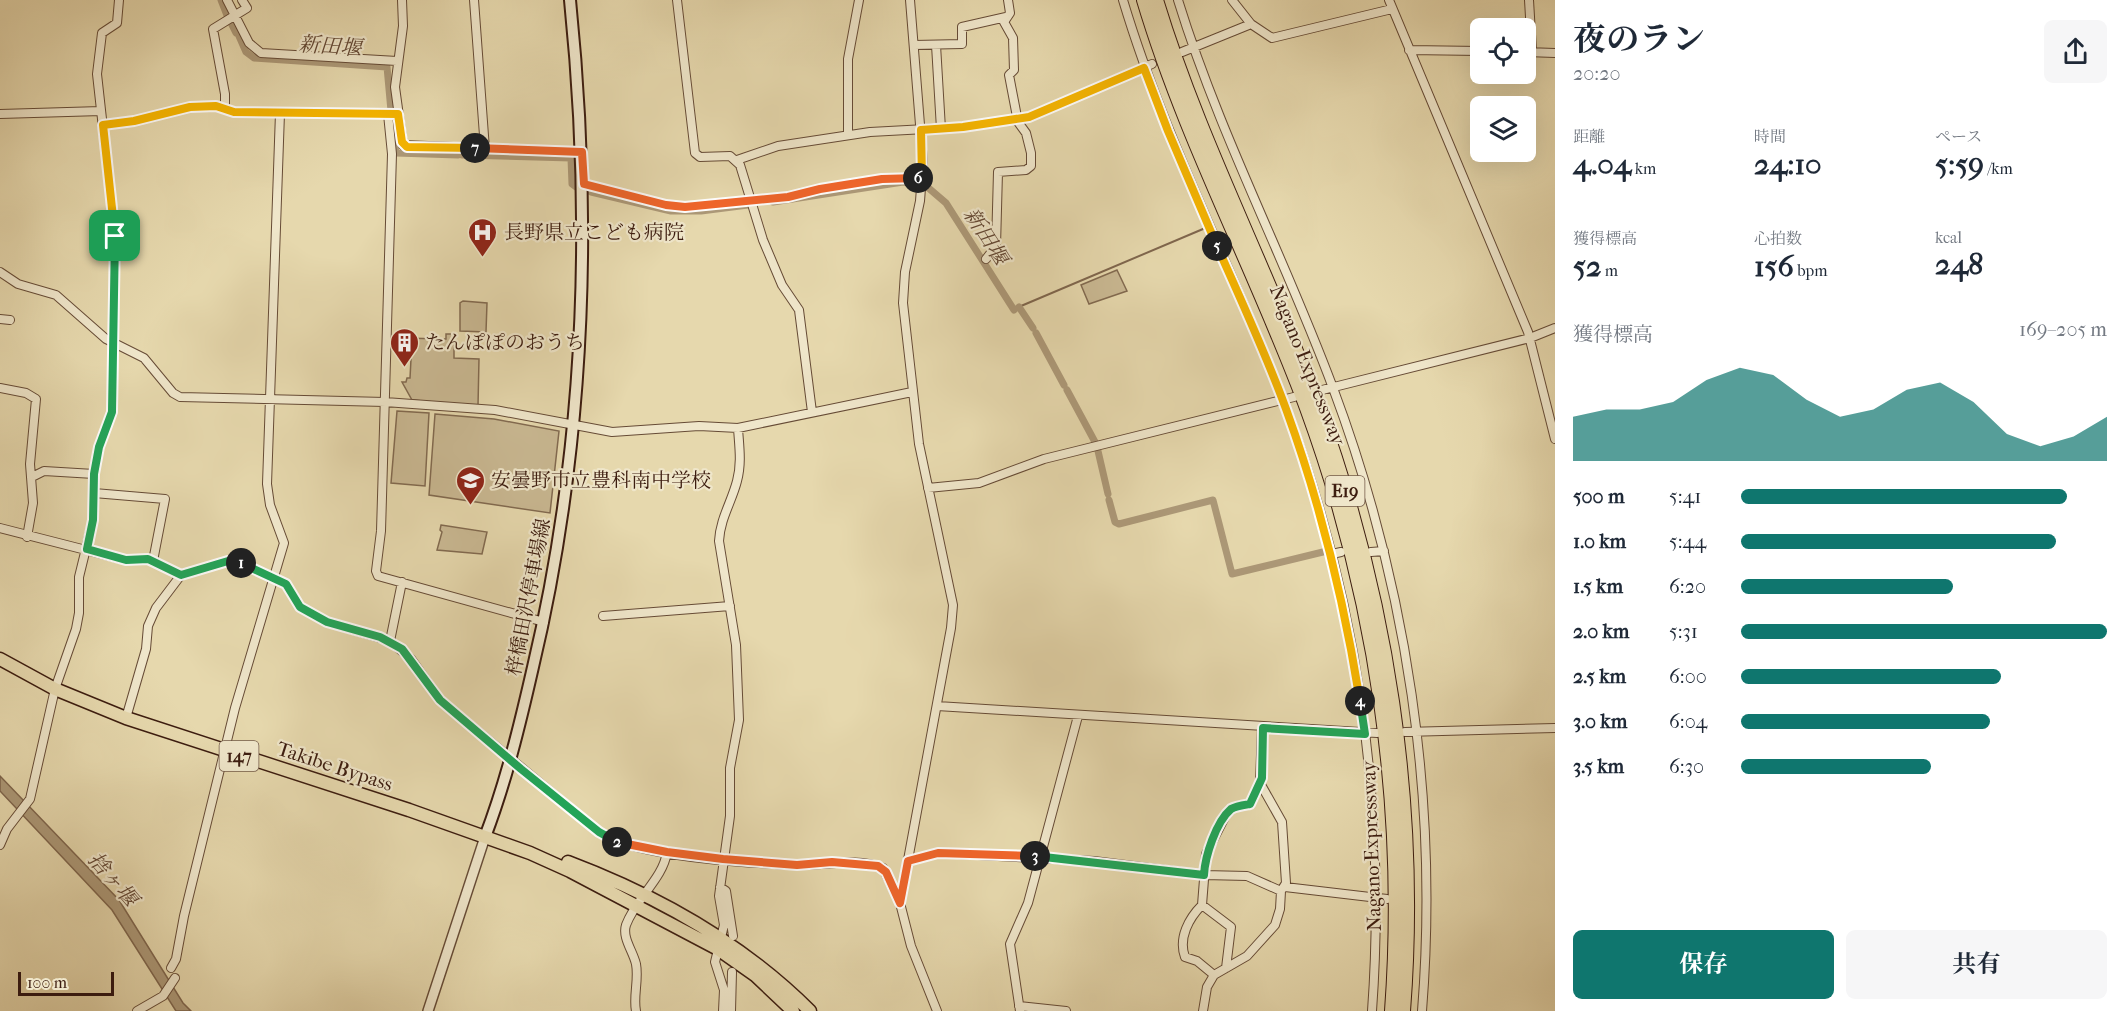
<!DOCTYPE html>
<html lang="ja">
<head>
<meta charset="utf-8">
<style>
	:root { --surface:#fff; --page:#f6f6f7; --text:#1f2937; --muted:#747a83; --accent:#0f766e }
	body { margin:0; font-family:"IM FELL French Canon","Noto Serif JP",serif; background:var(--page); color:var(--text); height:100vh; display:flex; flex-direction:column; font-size:22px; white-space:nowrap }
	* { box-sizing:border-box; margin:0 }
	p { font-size:20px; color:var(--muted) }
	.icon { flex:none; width:33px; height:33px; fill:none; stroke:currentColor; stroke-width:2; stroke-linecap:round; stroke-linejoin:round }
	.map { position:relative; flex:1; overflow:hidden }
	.drawer { display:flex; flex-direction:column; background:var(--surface); width:570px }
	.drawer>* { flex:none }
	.buttons { position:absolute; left:1470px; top:18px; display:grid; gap:12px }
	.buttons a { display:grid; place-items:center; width:66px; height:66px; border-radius:9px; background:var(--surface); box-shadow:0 6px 24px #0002; font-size:30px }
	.scale { position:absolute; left:18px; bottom:15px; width:96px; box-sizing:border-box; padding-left:6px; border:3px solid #3c1c0f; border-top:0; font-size:16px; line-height:21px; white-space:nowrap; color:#3c1c0f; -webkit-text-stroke:4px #efe6ca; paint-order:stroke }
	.pin { position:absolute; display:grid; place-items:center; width:51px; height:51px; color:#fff; margin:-26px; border-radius:12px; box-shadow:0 3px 9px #0006 }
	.km { position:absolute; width:30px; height:30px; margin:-15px; border-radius:50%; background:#222; color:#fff; font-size:16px; line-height:30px; text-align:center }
	.round { display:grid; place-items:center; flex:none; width:63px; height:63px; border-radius:9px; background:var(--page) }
	.headline { display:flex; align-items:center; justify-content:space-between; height:102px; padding:0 18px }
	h1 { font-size:33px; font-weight:700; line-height:45px }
	.metrics { display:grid; grid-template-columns:repeat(3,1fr); gap:9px; height:102px; padding:6px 18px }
	.metrics div { display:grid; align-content:center }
	.metrics b { font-size:30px; font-weight:700 }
	.metrics small { font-size:16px; font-weight:400 }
	.metrics p { font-size:16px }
	.chart { height:168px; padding:12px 18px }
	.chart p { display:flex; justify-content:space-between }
	.chart svg { width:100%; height:108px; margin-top:6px; fill:var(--accent); opacity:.7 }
	.button { display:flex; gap:12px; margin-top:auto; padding:12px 18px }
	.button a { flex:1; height:69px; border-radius:9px; background:var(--accent); color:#fff; font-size:24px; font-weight:700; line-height:69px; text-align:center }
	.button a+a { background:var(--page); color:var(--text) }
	ul { padding:0 18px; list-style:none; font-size:20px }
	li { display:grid; grid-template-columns:96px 72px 1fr; align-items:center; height:45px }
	li i { height:15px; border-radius:8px; background:var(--accent) }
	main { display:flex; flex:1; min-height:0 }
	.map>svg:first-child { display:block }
</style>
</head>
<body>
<main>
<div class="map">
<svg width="1555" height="1011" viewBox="0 0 1555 1011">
	<rect width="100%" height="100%" fill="#e6d8ad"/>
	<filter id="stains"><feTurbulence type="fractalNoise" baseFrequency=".00333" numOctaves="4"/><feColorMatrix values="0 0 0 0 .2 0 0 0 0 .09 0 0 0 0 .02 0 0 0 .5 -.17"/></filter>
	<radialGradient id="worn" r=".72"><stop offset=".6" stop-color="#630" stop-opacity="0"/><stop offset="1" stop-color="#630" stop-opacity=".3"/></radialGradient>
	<path fill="#c9b892" stroke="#826a50" stroke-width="1.5" d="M1117,270L1127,291L1089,304L1081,285Z
		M463,301L487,303L486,332L460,331V303Z
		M446,334H454V358L479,359L478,406L412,400L402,382H406L407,378H410L411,359H402V338L446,339Z
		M397,411L429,413L425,486L391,483Z
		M435,414L494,419L559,431L550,513L429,495Z
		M441,525L487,532L482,554L437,550L442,532L440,530Z"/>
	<path fill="#ac9877" stroke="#7f664d" stroke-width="1.5" d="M0,776L119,900L183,1003L191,1011H176L112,910L0,791Z"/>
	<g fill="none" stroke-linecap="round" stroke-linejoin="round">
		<path stroke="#7f664d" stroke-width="2" d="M1021,306L1203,229"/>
		<path stroke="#ac9877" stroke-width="7" d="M221,0L228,18
			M231,23L236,33
			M239,36L246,52L254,58L387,67L391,111
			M392,121L396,153L458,155
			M462,155L571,158L572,184L576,187
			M925,185L946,203L1014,310
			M591,192L671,211H701L748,205
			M773,202L903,182L919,183
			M1019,307L1033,328
			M1036,333L1064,385
			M1067,390L1095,442
			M1098,451L1108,494
			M1109,500L1115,522L1119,524L1213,500L1232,574L1327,551"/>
		<defs>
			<path id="minor" d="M227,0L249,43L261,53L397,61
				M402,0L403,26L395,87L403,145L582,152
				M474,0L485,149
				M677,0L695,153L700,157L730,156L740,165L763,240L782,285L799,310L812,412
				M1123,0C1165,140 1232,267 1284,403C1357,595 1387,806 1372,1011
				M1178,0C1220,136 1284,256 1333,388C1407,586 1439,800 1422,1011
				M1232,0L1251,24
				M1389,0L1528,332L1555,439
				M1529,0L1532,51
				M914,45L962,44V27L1006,17
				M936,45L941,129
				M1409,50L1480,51
				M1182,52L1251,24L1272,38L1392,9
				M1526,52L1555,53
				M225,109V94L213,29L247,8L242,0
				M0,114L101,111
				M388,114L392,154L381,531L376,571L378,576L544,622
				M103,125L134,121L190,107L216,106L234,112L392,114
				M848,135V59L859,0
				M737,160L778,146L870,132L963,127L1029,117L1152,64
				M584,184L666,205L685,207L788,197L820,189L882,179L922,178
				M986,259L996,246L998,172L1026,170L1031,166V153L1026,133L1018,122L1009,75L1014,70L1013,38L1004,22L1010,13L1008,0
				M0,272L18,284L56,295L106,339L144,358L173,393L180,397L385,402L495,410L612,432L699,426L738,428L912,392
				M0,319L10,320
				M0,388L26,393L36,399L30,464L33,503L27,537
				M1322,390L1530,338L1555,328
				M32,477L44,471L94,474
				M928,488L979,483L1044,459L1294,397
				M94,493L165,499L153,561
				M0,528L125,560L148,559L181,575L228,561L238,562L286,584L300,607L327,622L390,641L411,659L440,700L599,832C636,857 749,863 796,865C825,866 855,857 883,868L900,903L911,946L937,1011
				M1371,552L1384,551
				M1332,554L1341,552
				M603,616L730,606
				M390,641L402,582
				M937,706L1377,733
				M126,718L146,649L148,626L156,608L181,575
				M1405,732L1555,728
				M0,845L7,829L30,799L55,689L76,629L79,613V577L93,520L94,474L99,447L112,412L115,236L97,74L102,33L117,23L119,0
				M908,861L938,853L1094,861L1204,875L1247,876L1281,891
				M720,887L726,891L733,936
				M1285,887L1387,899
				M900,903L951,628L953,605L919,444L903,303L905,272L920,201L923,162L910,0
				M1202,905L1206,854L1226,815L1233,808L1250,804L1260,783
				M171,968L176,959L184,916L235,708L284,543L270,505L267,484L280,113
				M1214,975L1197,961L1185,957C1178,938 1189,918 1202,905L1231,927L1226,968
				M1019,1006L1066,1011
				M137,1011L163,996L175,978
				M636,1011C633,996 639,980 636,964C633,951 622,938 626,925C636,898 663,879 667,852
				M723,1011L724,990L715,962L724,925L719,896L730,816V768L739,720L736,645L719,541C720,519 732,501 737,481C742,463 739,445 738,428
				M731,1011L732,972
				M1020,1011L1010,944L1028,903L1078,716
				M1203,1011L1207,987L1214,975L1247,956L1275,925L1280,909L1281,891L1286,883L1282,822L1260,783L1262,727"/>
			<path id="tertiary" d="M428,1011L485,837"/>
			<path id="secondary" d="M485,837C506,782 520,724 533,667C585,448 593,224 570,0"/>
			<path id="trunk" d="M0,659L55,689L126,718L409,810L530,853L570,871L718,949L755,975L793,1011
				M568,862C658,896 742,943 810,1011"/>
			<path id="motorway" d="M1144,0C1186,141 1256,270 1307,408C1377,599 1407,808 1392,1011
				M1156,0C1198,139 1266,267 1316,403C1387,596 1419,806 1403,1011"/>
		</defs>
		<use href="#minor" stroke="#664b36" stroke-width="10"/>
		<use href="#tertiary" stroke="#664b36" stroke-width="12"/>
		<use href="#secondary" stroke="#3c1c0f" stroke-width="14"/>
		<use href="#trunk" stroke="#3c1c0f" stroke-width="15"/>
		<use href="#motorway" stroke="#3c1c0f" stroke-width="16"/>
		<use href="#minor" stroke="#efe6ca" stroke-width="8"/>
		<use href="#tertiary" stroke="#efe6ca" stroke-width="9"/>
		<use href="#secondary" stroke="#efe6ca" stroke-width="10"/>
		<use href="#trunk" stroke="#e6d8ad" stroke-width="12"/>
		<use href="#motorway" stroke="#e6d8ad" stroke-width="14"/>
	</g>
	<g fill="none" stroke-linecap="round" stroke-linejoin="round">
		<defs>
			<path id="split-1" d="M115,236L112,412L99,447L94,474L93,520L87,549L126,560L148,559L181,575L228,561L241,563"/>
			<path id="split-2" d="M241,563L286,584L300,607L327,622L380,637L402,649L440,700L521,769L599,832L617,842"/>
			<path id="split-3" d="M617,842L667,852L723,859L797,865L832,862L878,866L886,872L900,903L908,861L938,853L1035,856"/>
			<path id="split-4" d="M1035,856L1204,875C1205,856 1216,822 1231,809C1236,806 1244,805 1250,804L1262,778L1263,728L1365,734L1360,701"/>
			<path id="split-5" d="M1217,246C1241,300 1266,354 1286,409C1321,505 1344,601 1360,701"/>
			<path id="split-6" d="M918,178H922L921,130L963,127L1029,117L1144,68L1168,131L1217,246"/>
			<path id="split-7" d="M475,148L582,152L584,184L666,205L685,207L788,197L820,189L882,179L918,178"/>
			<path id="split-8" d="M115,236L103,125L134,121L190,107L216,106L234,112L398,114L402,142L407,147L475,148"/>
		</defs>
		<use href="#split-1" stroke="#fff" stroke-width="12"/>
		<use href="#split-2" stroke="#fff" stroke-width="12"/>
		<use href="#split-3" stroke="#fff" stroke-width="12"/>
		<use href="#split-4" stroke="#fff" stroke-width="12"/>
		<use href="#split-5" stroke="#fff" stroke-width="12"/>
		<use href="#split-6" stroke="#fff" stroke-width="12"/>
		<use href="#split-7" stroke="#fff" stroke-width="12"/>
		<use href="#split-8" stroke="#fff" stroke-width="12"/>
		<use href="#split-1" stroke="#22a559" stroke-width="8"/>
		<use href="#split-2" stroke="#22a559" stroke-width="8"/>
		<use href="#split-3" stroke="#f0652b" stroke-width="8"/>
		<use href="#split-4" stroke="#22a559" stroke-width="8"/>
		<use href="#split-5" stroke="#f5b400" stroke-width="8"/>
		<use href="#split-6" stroke="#f5b400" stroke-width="8"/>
		<use href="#split-7" stroke="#f0652b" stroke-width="8"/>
		<use href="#split-8" stroke="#f5b400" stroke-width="8"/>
	</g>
	<defs>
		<symbol id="hospital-pin" viewBox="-11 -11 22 30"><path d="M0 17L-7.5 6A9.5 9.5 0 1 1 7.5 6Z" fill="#8f2418" stroke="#efe6ca"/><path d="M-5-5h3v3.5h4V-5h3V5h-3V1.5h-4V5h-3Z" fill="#fff"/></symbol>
		<symbol id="building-pin" viewBox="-11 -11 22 30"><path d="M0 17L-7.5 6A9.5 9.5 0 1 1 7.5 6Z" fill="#8f2418" stroke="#efe6ca"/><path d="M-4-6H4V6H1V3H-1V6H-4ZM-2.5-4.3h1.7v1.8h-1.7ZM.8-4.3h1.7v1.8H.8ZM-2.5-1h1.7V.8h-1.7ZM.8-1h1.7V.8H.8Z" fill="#fff"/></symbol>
		<symbol id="school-pin" viewBox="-11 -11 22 30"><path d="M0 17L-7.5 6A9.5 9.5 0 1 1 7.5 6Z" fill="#8f2418" stroke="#efe6ca"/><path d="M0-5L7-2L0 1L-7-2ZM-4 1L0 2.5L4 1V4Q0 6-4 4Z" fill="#fff"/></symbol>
	</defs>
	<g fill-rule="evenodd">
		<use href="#hospital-pin" x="466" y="216" width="33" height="45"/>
		<use href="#building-pin" x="388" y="326" width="33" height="45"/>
		<use href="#school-pin" x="454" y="464" width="33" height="45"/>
	</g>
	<g text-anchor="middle" stroke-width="4.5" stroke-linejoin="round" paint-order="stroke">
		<g fill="#efe6ca" stroke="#725947" stroke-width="1.5">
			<rect x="1325.5" y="476" width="39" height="30" rx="4.5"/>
			<rect x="219.5" y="741" width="39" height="30" rx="4.5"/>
		</g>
		<g font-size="18" font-weight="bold" fill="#3c1c0f">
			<text x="1345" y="497">E19</text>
			<text x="239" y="762">147</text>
		</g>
		<g font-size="20" fill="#3c1c0f" stroke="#efe6ca" text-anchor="start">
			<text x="504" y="239">長野県立こども病院</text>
			<text x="425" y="349">たんぽぽのおうち</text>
			<text x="491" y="487">安曇野市立豊科南中学校</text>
		</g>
		<g font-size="20" fill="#3c1c0f" stroke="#efe6ca">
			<text transform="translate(1308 365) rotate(68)" y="7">Nagano Expressway</text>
			<text transform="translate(528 597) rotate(-79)" y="7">梓橋田沢停車場線</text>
			<text transform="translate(335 766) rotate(18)" y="7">Takibe Bypass</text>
			<text transform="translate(1371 846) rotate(-92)" y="7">Nagano Expressway</text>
		</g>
		<g font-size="21" font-style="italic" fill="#634733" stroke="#efe6ca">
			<text transform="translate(330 46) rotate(4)" y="7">新田堰</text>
			<text transform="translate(986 236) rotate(57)" y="7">新田堰</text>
			<text transform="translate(113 879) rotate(49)" y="7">捨ヶ堰</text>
		</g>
	</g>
	<rect width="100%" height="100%" filter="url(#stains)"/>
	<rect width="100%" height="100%" fill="url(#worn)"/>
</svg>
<div class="buttons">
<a><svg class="icon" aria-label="locate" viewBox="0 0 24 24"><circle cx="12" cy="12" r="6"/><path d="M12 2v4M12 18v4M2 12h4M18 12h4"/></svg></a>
<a><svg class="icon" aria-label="layers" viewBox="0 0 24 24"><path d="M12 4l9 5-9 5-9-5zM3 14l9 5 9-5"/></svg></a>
</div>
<div class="scale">100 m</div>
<div class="pin" style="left:115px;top:236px;background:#1e9e55"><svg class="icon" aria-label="arrive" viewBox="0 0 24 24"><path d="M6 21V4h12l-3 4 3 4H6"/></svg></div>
<b class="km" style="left:241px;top:563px">1</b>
<b class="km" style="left:617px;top:842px">2</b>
<b class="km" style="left:1035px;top:856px">3</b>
<b class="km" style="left:1360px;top:701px">4</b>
<b class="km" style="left:1217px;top:246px">5</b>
<b class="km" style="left:918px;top:178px">6</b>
<b class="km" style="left:475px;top:148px">7</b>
</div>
<section class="drawer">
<div class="headline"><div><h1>夜のラン</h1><p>20:20</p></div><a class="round"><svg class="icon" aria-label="share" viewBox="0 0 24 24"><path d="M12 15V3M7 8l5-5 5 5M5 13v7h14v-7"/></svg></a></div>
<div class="metrics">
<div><p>距離</p><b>4.04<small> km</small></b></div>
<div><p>時間</p><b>24:10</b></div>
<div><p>ペース</p><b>5:59<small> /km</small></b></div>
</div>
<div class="metrics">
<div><p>獲得標高</p><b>52<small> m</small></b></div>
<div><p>心拍数</p><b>156<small> bpm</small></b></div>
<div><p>kcal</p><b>248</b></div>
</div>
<div class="chart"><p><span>獲得標高</span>169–205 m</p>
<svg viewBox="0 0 160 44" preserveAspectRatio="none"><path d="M0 44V26L10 23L20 23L30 20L40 11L50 6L60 9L70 19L80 26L90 23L100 15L110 12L120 20L130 33L140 38L150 34L160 26V44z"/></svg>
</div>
<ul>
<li><b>500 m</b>5:41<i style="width:89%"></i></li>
<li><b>1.0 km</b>5:44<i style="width:86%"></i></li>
<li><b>1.5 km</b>6:20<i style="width:58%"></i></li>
<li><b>2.0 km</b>5:31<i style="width:100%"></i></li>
<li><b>2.5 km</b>6:00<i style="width:71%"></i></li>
<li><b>3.0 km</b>6:04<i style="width:68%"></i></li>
<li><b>3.5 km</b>6:30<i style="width:52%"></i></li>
</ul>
<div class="button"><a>保存</a><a>共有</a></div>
</section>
</main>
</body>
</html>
